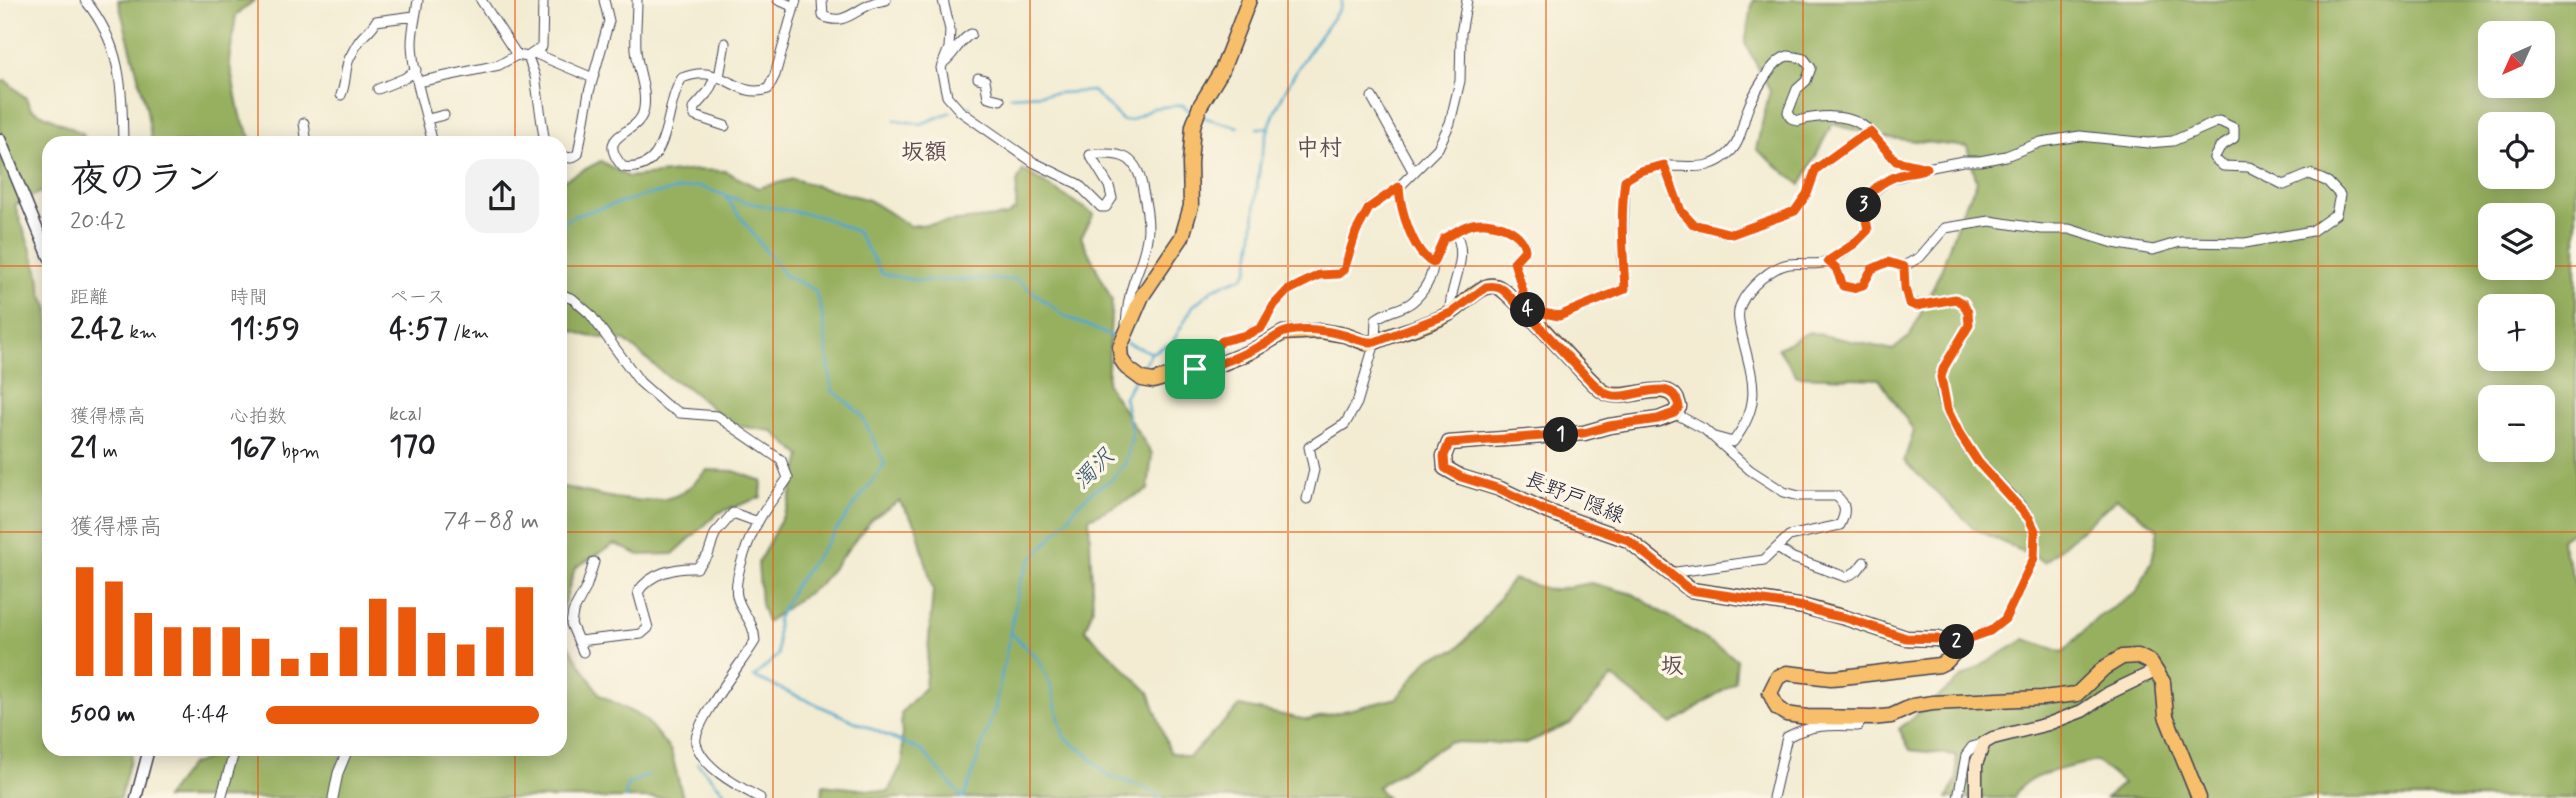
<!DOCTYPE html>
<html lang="ja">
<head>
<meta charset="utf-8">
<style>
	:root { --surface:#fff; --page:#f2f2f2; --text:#202124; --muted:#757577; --accent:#ea580c }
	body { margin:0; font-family:Mynerve,"Klee One",sans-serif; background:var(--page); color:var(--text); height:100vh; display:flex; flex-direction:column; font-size:26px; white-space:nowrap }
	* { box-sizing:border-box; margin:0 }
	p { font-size:23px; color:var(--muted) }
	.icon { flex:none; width:38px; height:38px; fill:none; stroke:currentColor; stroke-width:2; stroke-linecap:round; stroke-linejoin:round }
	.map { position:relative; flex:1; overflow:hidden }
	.sheet { position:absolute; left:42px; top:136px; width:525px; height:620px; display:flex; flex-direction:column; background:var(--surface); border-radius:21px; box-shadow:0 4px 18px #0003 }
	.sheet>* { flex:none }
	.needle { width:46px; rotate:225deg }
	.controls { position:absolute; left:2478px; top:21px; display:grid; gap:14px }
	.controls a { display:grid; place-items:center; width:77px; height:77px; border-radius:14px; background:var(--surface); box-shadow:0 4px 18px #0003; font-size:35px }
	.pin { position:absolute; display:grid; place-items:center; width:60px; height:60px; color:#fff; margin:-30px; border-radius:14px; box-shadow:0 4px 10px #0006 }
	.km { position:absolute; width:35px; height:35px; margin:-18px; border-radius:50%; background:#222; color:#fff; font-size:19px; line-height:35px; text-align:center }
	.round { display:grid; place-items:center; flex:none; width:74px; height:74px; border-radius:21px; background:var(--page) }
	.summary { display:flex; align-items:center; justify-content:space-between; height:119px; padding:0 28px }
	h1 { font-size:38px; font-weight:700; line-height:52px }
	.metrics { display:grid; grid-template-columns:repeat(3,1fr); gap:10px; height:119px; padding:7px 28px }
	.metrics div { display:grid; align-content:center }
	.metrics b { font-size:30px; font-weight:700 }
	.metrics small { font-size:19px; font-weight:400 }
	.metrics p { font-size:19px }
	.chart { height:196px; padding:14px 28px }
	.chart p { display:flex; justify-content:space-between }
	.chart svg { width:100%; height:126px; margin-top:7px; stroke:var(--accent); stroke-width:6 }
	ul { padding:0 28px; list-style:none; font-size:23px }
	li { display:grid; grid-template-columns:112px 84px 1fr; align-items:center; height:52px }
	li i { height:18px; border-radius:9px; background:var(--accent) }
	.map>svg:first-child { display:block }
</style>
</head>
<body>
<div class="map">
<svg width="2576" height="798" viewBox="0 0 2576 798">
	<rect width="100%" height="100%" fill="#fcf5e5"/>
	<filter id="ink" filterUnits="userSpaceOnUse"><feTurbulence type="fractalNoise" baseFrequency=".0143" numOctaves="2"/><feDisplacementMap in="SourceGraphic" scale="14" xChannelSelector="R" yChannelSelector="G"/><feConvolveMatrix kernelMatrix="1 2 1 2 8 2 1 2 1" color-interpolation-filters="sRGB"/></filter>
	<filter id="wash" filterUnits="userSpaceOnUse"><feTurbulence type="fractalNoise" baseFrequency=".00686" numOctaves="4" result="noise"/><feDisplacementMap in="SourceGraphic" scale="28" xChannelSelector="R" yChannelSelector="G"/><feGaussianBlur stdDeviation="1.57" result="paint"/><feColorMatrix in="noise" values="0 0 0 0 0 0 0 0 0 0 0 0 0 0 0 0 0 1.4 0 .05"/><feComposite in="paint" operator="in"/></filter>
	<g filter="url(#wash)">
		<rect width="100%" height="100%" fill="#f3ecd3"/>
		<path fill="#97b061" stroke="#5c694e" stroke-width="2" fill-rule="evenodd" d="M118,0H255L236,15L229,61L240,116L254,143H152L146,106Z
			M1753,0H2576V529L2561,539L2576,588V798H2106L2123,783L2096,761C2073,767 2022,773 2014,798H1947L1957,779L1956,755L1910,750L1899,729L1961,678L2025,639L2063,652L2097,618L2136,593L2152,561L2158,529L2117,498L2045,562L1975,529L1904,461L1914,431L1879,379L1797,376L1778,348L1809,332L1893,350L1910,336L1941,270L1960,216L1977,182L1967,147L1882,137L1832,124L1801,185L1756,149L1770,90L1745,43ZM2490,33H2543V86H2490ZM2490,124H2543V177H2490ZM2490,215H2543V268H2490ZM2490,306H2543V359H2490ZM2490,397H2543V450H2490Z
			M6,81L26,98L31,109L84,134L82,143L49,144V188L15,205L38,270L42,294L49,309V749H133L120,798H0V82Z
			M601,161L628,177L697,170L725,171L758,188L793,179L869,200L910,226L1006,216L1016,209L1017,182L1023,170L1094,214L1081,237L1112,300L1107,384L1152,454L1148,490L1089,518L1093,608L1085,630L1149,692L1170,752L1189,757L1240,706L1307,720L1397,698L1429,658L1456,650L1480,624L1513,579L1551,590L1591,583L1633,594L1737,659L1735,682L1672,724L1612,677L1570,724L1524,744L1449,742L1377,787L1387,798H822L823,785L888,792L903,762L901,713L925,687L933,590L916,525L899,501L873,518L820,584L767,622L761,604L758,563L788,506L801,456L772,431L732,425L688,388L668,377L625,341L588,336L568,329H560V182Z
			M707,470L734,471L762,481L761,497L718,513L673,554L639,555L615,544L575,568L560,617V486C593,494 652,511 683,492C692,487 699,477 707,470Z
			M560,632L600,695L645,719L671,751L683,798H165L190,765L230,749H560Z"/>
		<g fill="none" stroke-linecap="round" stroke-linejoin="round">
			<path stroke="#4fa7cc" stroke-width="2.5" d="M1009,96L1093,91L1123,121L1131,120L1153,108L1183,105L1192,114
				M968,107H970
				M1202,117L1238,127
				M895,120L921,124L951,112
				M1257,128H1270
				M724,195L784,275L815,290L822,313L832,390L861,414L885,464L794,587L777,620L778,655L754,677L922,751L963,798
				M560,225L573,216L647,195L698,186L745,202L822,217L857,232L882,274L920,281L1016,279L1066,317L1118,339
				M1127,343L1150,352
				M1139,372L1151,353L1172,343L1193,306L1214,288L1243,277L1248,270C1256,232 1254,191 1262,153C1273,98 1308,52 1340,8L1342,0
				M1011,633L1039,660L1050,684L1064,737L1085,753L1108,776L1141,786L1162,798
				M697,763L730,798
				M625,798L627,785L648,775
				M964,798L995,708L1020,582L1030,561L1069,518L1076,506L1094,490L1111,480L1125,464L1132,435L1124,397L1134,380"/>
		</g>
	</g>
	<g filter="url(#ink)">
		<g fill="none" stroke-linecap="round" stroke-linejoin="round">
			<defs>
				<path id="minor" d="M85,0C122,45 122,88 123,144
					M418,0C416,15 412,29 412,44C413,77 426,112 433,144
					M481,0L517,55L528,57L535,76L545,144
					M637,0C637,16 635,33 636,49C637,69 647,88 644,108C641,137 592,131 623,167C673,174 663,106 682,78C723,61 734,100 768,89L775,75L796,0
					M778,0L794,7
					M822,0L823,16C845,27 856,8 876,2C879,1 883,1 886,0
					M943,0L950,30L949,48L941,68L947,96L960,111L1033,162L1078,184L1101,207H1106L1112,198L1109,186L1090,155C1123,151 1138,156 1143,191C1146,204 1148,216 1148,229C1147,247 1140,265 1134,281C1129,295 1127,310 1126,324
					M534,53L593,78
					M530,55L542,47L543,0
					M944,62C955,54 959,40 971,34
					M716,76L708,92L693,109L695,116L725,126
					M719,77L725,43
					M978,78L985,80L988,97L1000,100
					M418,82L499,65L517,55
					M378,89L405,78L416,70
					M341,95C347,82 344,68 350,57C353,52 355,47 358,43C363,34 372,30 376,21L414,16
					M1372,97L1413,171
					M428,119L444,115
					M304,123L307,144
					M560,156L571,158L578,154L589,92L609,21L604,0
					M1664,165L1681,211L1693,224L1732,234L1795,211L1807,194L1816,169L1856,140L1870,132
					M1399,187C1400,209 1413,253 1433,263L1444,238C1452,234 1460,228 1469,225C1487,218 1523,229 1525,250L1514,262L1523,291L1522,309L1559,316L1625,289L1622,259L1625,180C1637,173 1650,166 1665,166C1691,165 1710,173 1731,151C1741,141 1742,125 1747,111C1752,97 1772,59 1788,56C1793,56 1800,58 1804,59L1811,68L1806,81L1797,89L1788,112L1791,118L1798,121C1816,116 1845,113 1862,125C1875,133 1885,150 1896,161L1927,168L1963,161H1980L2006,156L2041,142L2080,136L2148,143L2173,141L2219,121L2234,128V138L2220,147L2214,158L2223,166L2249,167L2284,185L2310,174L2328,182L2340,195L2336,214L2312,231L2245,243L2180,242L2153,250L2114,243L2069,229H2042L1990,221L1945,228L1920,257L1904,266
					M1828,261L1836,268L1843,286L1853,288L1863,285L1872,269L1888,262L1904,266L1905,288L1909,303C1926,310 1953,290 1965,306C1980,327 1951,349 1943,368C1938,380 1942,397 1947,410C1954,429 1967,449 1981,464C1996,481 2030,509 2035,531C2037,539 2035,549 2034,558L2005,619L1990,631L1951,645
					M560,294L573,299L590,314L640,382L666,405L680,413L717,416L781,460L788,478C779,492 768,504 760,518C750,535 733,578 737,596C741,614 754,620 755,641C744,660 692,725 696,743C702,768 740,787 760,798
					M1450,313C1448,287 1470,260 1456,234
					M1195,369L1222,341L1246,335L1261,328L1274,305L1287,291L1319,275L1339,274L1344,270L1356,232L1369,207L1399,187L1438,148L1450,123L1460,81L1461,33L1467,0
					M1711,436L1733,442C1763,403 1753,380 1742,336C1740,326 1736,314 1741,304C1748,288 1771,267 1789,264C1801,262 1814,266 1826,262C1842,256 1857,241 1868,230L1864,206L1868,196L1888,180L1925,169
					M1307,499L1314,470L1309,447L1345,424L1357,403L1375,342L1376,319C1387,310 1402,310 1412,302C1424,292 1433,277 1433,263
					M1777,548L1793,558L1846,577L1857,571L1864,562
					M1669,573L1764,560L1789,536L1840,525C1846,513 1847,504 1836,496H1799L1784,492L1750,470L1704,429L1674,413
					M579,641L641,634L648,628L638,592C650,573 675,567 697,568L708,555L715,534L733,513L758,522
					M583,652L571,624L573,612L586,588L594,562
					M221,798L235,749
					M333,798L338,773L348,749
					M1773,798L1787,737C1812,724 1831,725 1858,726L1863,719
					M1958,798L1966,755L1972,747L1984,743"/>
				<path id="tertiary" d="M0,139L49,257
					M136,798L149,749"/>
				<path id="secondary" d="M1976,798V764L1984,743L1993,738L2048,724L2082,711L2109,693L2155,671"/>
				<path id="primary" d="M1249,0L1222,70L1200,106L1193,126L1190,163L1191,206L1182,237L1142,296L1120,347L1121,359L1127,368L1142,379L1153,381L1195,369L1213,367L1250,352L1283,333L1321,331L1345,335L1366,343L1375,342C1399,331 1427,327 1450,313C1462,307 1480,283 1495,286C1511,289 1580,373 1601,390C1623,408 1673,371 1679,407L1674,413L1659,419L1609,426L1584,433L1449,443L1444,456L1445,468L1461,477L1500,489L1546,511L1628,540L1691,590L1805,607L1846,618L1906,638L1938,639L1951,645L1954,653L1947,661L1939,665L1843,677L1831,678L1787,673L1778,677L1770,693L1777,708L1786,714L1807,717L1872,718L1891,716L1913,706L1933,703L2042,698L2077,694L2104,668L2122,657L2138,656L2150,662L2163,682L2166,716L2199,798"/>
			</defs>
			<use href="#minor" stroke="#414052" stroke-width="11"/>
			<use href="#tertiary" stroke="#414052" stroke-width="13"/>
			<use href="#secondary" stroke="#414052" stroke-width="15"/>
			<use href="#primary" stroke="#414052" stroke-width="17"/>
			<use href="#minor" stroke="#fff" stroke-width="9"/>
			<use href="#tertiary" stroke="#fff" stroke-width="10"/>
			<use href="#secondary" stroke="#fce5c4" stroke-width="12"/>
			<use href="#primary" stroke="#f7bf6c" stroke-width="14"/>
		</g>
	</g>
	<g fill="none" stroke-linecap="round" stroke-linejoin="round" filter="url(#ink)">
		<defs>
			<path id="route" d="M1195,369C1220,366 1243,355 1266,343C1272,340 1278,334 1285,332C1302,327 1326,330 1344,335C1355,338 1363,343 1375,342L1451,313L1486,287C1492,286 1496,286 1502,289C1509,294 1514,302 1521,308C1547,333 1570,361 1596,386C1599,389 1604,394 1609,395C1630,403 1673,372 1679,407L1674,413L1658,419L1609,426L1584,433L1449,443L1444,456L1445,468L1461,477L1500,489L1546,511L1628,540L1690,590L1805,607L1827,614L1846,618L1906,638L1938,639L1951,645L1990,631L2005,619L2034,558L2035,531L2029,518L1978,462L1959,433L1947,409L1941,377L1944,367L1969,325L1968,312L1963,303L1955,299L1916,306L1909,303L1905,288L1904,267L1888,262L1872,269L1863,285L1853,288L1843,286L1836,268L1828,261L1854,244L1868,230C1867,223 1864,214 1864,207C1864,192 1887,179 1900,175C1910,172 1919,174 1927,168L1896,161L1870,132L1856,140L1816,169L1807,194L1795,211L1732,234L1693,224L1681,211L1664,165L1640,171L1625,180C1620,217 1623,253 1625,289L1559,316L1521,309L1523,291L1514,262L1525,250C1523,229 1487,218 1469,225C1460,228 1453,234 1444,238L1433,263C1413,253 1400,209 1399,187L1369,208L1356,232L1344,270L1339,274L1319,275L1287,291L1274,305L1261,328L1246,335L1222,341L1195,369"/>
		</defs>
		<use href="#route" stroke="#fff" stroke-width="14"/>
		<use href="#route" stroke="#ea580c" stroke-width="9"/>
	</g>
	<path fill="none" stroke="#e8590c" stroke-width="2" stroke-opacity="0.55" d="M258,0V144M515,0V144M773,0V798M1030,0V798M1288,0V798M1546,0V798M1803,0V798M2061,0V798M2318,0V798M0,266H49M560,266H2490M2543,266H2576M0,532H49M560,532H2576M258,749V798M515,749V798"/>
	<g text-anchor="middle" stroke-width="7" stroke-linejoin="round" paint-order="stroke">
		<g font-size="21" fill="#22223b" stroke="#fcf5e5">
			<text transform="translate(1575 497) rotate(22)" y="7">長野戸隠線</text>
		</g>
		<g font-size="23" font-weight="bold" fill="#5d4c52" stroke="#fcf5e5">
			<text x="1319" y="155">中村</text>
			<text x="924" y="159">坂額</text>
			<text x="1672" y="673">坂</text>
		</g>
		<g font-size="23" font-style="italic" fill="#345775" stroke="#fcf5e5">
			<text transform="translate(1093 468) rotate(-45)" y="8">濁沢</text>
		</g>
	</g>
</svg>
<div class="controls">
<a><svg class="needle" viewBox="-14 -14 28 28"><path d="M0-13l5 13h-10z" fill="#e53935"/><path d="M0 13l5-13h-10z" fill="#757577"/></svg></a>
<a><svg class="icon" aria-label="locate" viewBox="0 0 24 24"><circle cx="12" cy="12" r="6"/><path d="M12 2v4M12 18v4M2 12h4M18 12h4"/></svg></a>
<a><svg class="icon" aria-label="layers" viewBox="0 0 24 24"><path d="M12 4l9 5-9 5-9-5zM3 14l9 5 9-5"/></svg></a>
<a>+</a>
<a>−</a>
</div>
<div class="pin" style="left:1195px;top:369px;background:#1e9e55"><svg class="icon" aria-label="arrive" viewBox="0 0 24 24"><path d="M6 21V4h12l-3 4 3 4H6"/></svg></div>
<b class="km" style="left:1561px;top:435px">1</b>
<b class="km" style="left:1957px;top:642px">2</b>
<b class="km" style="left:1864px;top:205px">3</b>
<b class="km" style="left:1528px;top:310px">4</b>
<section class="sheet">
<div class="summary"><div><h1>夜のラン</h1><p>20:42</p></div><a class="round"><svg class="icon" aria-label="share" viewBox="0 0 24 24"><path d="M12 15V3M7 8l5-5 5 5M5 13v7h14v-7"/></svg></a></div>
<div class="metrics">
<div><p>距離</p><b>2.42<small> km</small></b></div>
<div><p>時間</p><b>11:59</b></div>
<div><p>ペース</p><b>4:57<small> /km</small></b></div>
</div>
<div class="metrics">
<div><p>獲得標高</p><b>21<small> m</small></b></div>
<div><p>心拍数</p><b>167<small> bpm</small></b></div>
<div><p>kcal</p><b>170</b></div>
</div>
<div class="chart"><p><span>獲得標高</span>74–88 m</p>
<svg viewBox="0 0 160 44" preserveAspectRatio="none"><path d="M5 44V6M15 44V11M25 44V22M35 44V27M45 44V27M55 44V27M65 44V31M75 44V38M85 44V36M95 44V27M105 44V17M115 44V20M125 44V29M135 44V33M145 44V27M155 44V13"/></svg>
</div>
<ul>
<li><b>500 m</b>4:44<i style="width:100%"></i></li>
</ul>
</section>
</div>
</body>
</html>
